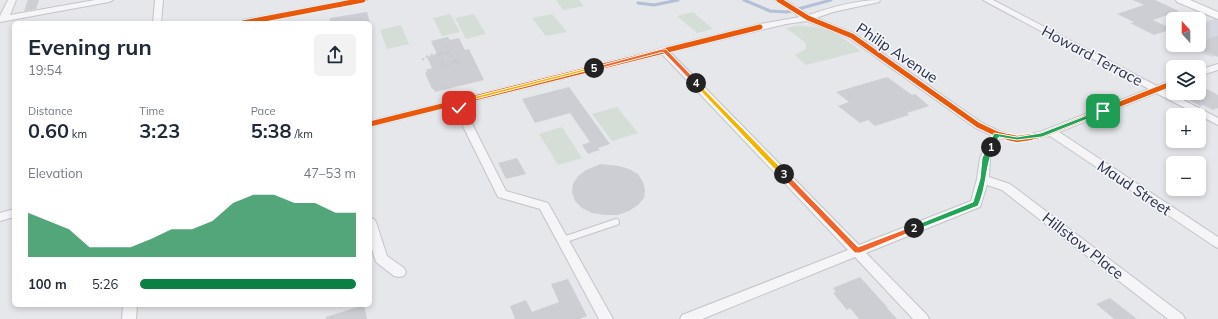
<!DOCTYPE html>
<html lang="en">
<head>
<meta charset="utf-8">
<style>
	:root { --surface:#fff; --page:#f2f2f3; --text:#1f2937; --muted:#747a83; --accent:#0b8043 }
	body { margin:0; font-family:Mulish,sans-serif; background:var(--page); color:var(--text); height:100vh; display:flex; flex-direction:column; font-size:15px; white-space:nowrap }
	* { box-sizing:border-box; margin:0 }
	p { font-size:13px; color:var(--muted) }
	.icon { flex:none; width:22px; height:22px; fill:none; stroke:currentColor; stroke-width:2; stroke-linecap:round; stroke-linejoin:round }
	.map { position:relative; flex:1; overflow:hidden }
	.details { position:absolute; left:12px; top:21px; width:360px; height:286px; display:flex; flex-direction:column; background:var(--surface); border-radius:6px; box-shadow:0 2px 6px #0003 }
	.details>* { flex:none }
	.needle { width:26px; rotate:339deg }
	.tools { position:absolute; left:1166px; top:12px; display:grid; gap:8px }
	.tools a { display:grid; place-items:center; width:40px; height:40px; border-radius:6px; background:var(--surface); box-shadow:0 2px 6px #0003; font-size:20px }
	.pin { position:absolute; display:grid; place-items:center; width:34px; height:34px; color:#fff; margin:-17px; border-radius:8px; box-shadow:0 2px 6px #0006 }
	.km { position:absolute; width:20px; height:20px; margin:-10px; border-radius:50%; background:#222; color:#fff; font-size:11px; line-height:20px; text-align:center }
	.round { display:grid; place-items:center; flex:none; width:42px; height:42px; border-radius:6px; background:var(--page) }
	.headline { display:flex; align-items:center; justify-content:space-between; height:68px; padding:0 16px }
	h1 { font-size:22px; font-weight:700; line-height:30px }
	.metrics { display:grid; grid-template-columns:repeat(3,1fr); gap:6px; height:68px; padding:4px 16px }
	.metrics div { display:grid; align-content:center }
	.metrics b { font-size:20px; font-weight:700 }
	.metrics small { font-size:11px; font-weight:400 }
	.metrics p { font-size:11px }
	.chart { height:112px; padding:8px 16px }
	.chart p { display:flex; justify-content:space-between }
	.chart svg { width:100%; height:72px; margin-top:4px; fill:var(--accent); opacity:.7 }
	ul { padding:0 16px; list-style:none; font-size:13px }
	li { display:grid; grid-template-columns:64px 48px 1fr; align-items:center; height:30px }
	li i { height:10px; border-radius:5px; background:var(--accent) }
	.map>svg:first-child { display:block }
</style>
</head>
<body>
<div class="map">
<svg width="1218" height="319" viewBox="0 0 1218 319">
	<rect width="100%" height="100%" fill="#e5e7eb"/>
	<path fill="#d5d8e0" d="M1215,19L1218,20V55L1211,57L1186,45H1199V24Z"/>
	<path fill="#d4ded6" d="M556,0H579L584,6L563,10Z
		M693,12L713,29L697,33L677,16Z
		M450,14L460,32L442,36L433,18Z
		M474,14L486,34L466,39L455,18Z
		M552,14L567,32L546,36L532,18Z
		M401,25L409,44L387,49L380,30Z
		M797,26C825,26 839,34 861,51L806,65L795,55L806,49V43L786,28Z
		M617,107L638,133L612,141L592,114Z
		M562,127L582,158L558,165L539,134Z"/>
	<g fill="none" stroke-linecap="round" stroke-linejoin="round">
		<path stroke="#b2bfd7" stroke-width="3" d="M744,0L770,11L787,12L831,0
			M638,3L654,5L678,0"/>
	</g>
	<path fill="#ccced3" d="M28,0H39L36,9L24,11Z
		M1133,0H1155L1179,11L1153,20L1172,29L1154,35L1130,23L1134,22L1117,14L1144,5Z
		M367,12L370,23H330V18Z
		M1218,36V57L1199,48V37L1205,40Z
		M448,37L450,40L459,38L465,50L469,49L484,80L435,92L434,89H432L425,73L427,72L426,70L432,68L427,57L437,54L431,41Z
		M887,77L912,95L915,94L929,106L907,113L909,115L875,126L868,120L860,123L838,106L849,102L836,92Z
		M569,87L610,144L598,148L600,150L588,154L582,145L590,142L570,113L535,123L522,99Z
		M1207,89L1218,95V108L1213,110L1203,105L1200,106L1185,98Z
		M517,158L526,174L506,179L498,163Z
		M601,164L619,166L629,169L638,174L643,182L645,190L644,198L638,205L629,211L618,215H605L592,213L582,208L575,201L572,192L573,184L578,176L586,170Z
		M860,277L888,308H887L897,319H859L850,308L847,310L833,293L836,292L833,288Z
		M568,279L587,316L580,319H515L510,306L526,300L532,312L559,302L551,284Z
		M1110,298L1137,319H1114L1096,304Z
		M364,305L367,319H326V317Z"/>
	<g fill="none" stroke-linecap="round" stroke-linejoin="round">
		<defs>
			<path id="lane" d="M563,240L616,222"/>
			<path id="street" d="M8,0H16L10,15L95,0H113L109,2L0,22V16Z
				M155,0H163L161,23H153Z
				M350,0H367L363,2L256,23H239L243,20Z
				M775,0H785L809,15C832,7 856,0 880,0L879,2L833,12L816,18L855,34L982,123L1001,132L1017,136L1040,132L1149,89L983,0H993L1157,86L1173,80V86L1164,90L1218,118V125L1156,93L1059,132L1218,237V248L1214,246L1050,136L1017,142L1000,138L990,158L989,177L1010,184L1183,315L1185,319H1168L1002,190L987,185L980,207L866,253L927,315L929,319H913L855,257L702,319H680L682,315L848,250L662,54L462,104L506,191L548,203L613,319H599L540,209L498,197L453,106L370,127V121L760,24L800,17ZM807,21L849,38L974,127L991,135L980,158L977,179L971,201L859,245L670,52L786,24Z
				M1218,64V70L1199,76V70Z
				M14,209V217L0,221V213Z
				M370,218L374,219L376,222L387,256L404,268L406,272L404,276L399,277L394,276L376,262L370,243Z
				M123,305H137L136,319H122Z"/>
			<path id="secondary" d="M1176,0H1190L1218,12V19L1177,2Z"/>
		</defs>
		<use href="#lane" stroke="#c2c4c9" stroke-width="8"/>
		<use href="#street" stroke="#c2c4c9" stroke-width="2"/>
		<use href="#secondary" stroke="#c2c4c9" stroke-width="2"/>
		<path stroke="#c6c8cd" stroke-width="1.5" stroke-dasharray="2.5 2.5" stroke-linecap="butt" d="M447,47L456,64L461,63
			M439,54L444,65L455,63
			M451,56L457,55
			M422,60L429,55L449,52
			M454,61L459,60"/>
		<use href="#lane" stroke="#f5f5f7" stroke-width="6"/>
		<use href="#street" fill="#f5f5f7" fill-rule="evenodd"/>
		<use href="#secondary" fill="#f8f8f9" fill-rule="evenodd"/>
		<defs>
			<path id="cycleway-far1" d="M779,0L808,18L852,36L978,125L997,134L1012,138
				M243,23L363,0
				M370,124L760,27
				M1025,138L1042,135L1173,83"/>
			<path id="cycleway" d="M1008,137L1017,139L1031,137"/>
		</defs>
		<use href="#cycleway-far1" stroke="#f4f5f9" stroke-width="7"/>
		<use href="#cycleway" stroke="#f4f5f9" stroke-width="9"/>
		<use href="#cycleway-far1" stroke="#e8590c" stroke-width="5"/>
		<use href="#cycleway" stroke="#e8590c" stroke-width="6"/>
	</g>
	<path fill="#22a559" stroke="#fff" d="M1103,109L1105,110V112L1042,137L1017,140L999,137L993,148L988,147L994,133L1017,137L1041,133Z"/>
	<path fill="#22a559" stroke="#fff" d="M991,145L994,147C985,166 987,187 978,206L916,230H911V227L973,202L980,179L982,158L988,146Z"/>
	<path fill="#f0652b" stroke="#fff" d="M784,172L786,173L858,247L911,227L914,226L917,228L916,230L860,253H855L781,176L780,174Z"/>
	<path fill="#f5b400" stroke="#fff" d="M696,81L786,173V176H781L694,84V82Z"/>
	<path fill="#f0652b" stroke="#fff" d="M662,49H666L698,82V84H694L663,52L594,70L591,68Z"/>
	<path fill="#f5b400" stroke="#fff" d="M592,67L597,68L460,103L461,109H457L453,102Z"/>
	<g text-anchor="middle" stroke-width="3.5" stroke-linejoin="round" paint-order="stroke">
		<g font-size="15" fill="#293047" stroke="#f4f5f9">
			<text transform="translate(897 53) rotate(34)" y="5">Philip Avenue</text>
			<text transform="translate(1092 56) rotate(28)" y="5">Howard Terrace</text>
			<text transform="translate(1134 188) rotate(34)" y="5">Maud Street</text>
			<text transform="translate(1083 246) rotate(38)" y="5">Hillstow Place</text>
		</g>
	</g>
</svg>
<div class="tools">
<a><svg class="needle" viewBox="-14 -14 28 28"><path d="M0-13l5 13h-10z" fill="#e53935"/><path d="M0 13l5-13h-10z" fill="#747a83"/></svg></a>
<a><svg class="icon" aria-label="layers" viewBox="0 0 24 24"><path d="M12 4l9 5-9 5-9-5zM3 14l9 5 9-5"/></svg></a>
<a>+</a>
<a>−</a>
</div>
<div class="pin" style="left:1103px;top:111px;background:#1e9e55"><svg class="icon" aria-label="arrive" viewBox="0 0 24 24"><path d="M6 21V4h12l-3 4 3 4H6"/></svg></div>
<div class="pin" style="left:459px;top:108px;background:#d93025"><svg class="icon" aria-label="check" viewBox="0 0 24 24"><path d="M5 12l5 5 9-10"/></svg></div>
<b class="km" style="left:991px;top:147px">1</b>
<b class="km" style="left:914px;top:228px">2</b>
<b class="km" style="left:784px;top:174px">3</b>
<b class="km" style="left:696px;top:83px">4</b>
<b class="km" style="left:594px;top:68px">5</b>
<section class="details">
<div class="headline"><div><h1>Evening run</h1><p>19:54</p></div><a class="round"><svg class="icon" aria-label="share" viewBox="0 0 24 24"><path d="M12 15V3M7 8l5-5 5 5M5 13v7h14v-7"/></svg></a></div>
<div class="metrics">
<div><p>Distance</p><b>0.60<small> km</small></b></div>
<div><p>Time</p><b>3:23</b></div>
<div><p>Pace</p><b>5:38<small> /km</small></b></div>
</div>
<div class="chart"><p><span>Elevation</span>47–53 m</p>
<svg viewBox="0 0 160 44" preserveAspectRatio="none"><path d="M0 44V17L10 22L20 27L30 38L40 38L50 38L60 33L70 27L80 27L90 22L100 11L110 6L120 6L130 11L140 11L150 17L160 17V44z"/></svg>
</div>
<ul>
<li><b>100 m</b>5:26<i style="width:100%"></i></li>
</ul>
</section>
</div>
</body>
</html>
